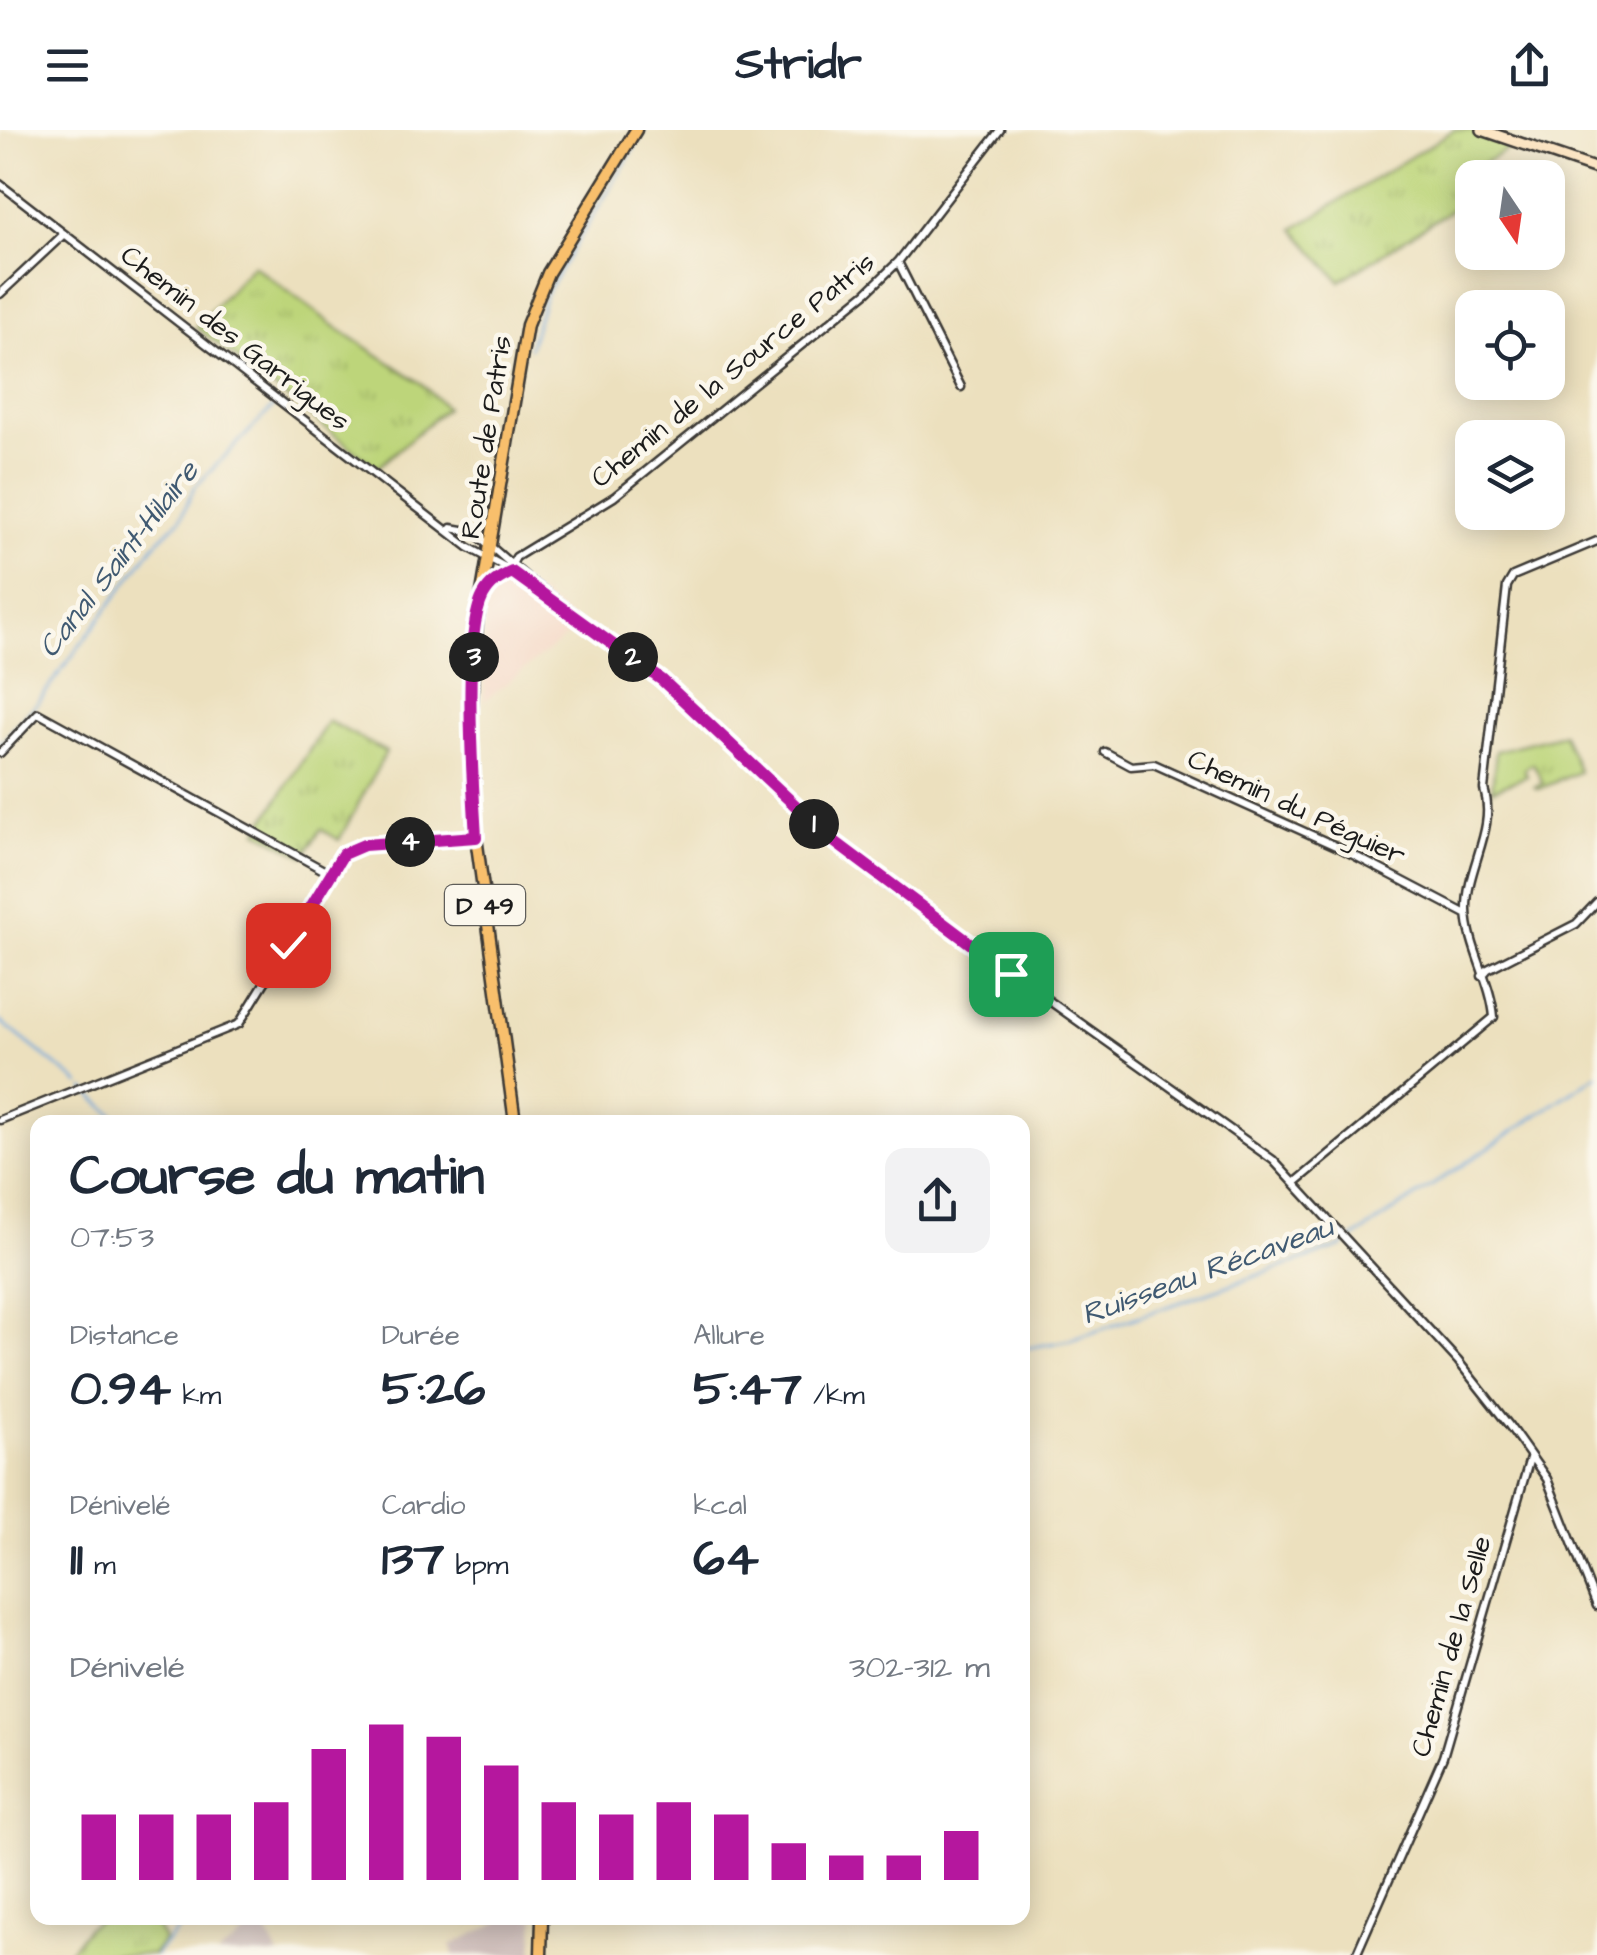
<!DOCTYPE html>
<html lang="fr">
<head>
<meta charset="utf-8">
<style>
	:root { --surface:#fff; --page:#f2f2f3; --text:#1f2937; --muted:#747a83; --accent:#b5179e }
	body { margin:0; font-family:"Architects Daughter",sans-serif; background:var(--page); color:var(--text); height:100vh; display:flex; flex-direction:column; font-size:38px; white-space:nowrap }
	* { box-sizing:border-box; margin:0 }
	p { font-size:32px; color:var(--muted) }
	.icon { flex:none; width:55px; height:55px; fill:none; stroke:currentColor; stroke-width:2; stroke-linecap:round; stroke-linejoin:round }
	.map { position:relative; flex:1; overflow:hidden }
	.side { position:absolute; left:30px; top:985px; width:1000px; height:810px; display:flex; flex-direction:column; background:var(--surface); border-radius:20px; box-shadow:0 5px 25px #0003 }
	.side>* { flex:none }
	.needle { width:65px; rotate:167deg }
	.fabs { position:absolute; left:1455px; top:30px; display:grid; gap:20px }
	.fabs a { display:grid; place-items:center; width:110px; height:110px; border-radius:20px; background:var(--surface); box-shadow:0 5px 25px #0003; font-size:50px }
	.pin { position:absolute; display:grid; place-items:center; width:85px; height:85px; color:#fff; margin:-42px; border-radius:20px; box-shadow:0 5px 15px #0006 }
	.km { position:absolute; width:50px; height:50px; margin:-25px; border-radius:50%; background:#222; color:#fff; font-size:28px; line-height:50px; text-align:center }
	.round { display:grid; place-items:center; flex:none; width:105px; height:105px; border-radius:20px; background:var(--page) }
	.head { display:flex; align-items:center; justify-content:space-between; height:170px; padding:0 40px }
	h1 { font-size:55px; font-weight:700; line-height:75px }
	.metrics { display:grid; grid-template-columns:repeat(3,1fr); gap:15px; height:170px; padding:10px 40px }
	.metrics div { display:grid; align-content:center }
	.metrics b { font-size:50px; font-weight:700 }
	.metrics small { font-size:28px; font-weight:400 }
	.metrics p { font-size:28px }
	.chart { height:280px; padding:20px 40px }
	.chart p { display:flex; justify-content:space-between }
	.chart svg { width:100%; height:180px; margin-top:10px; stroke:var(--accent); stroke-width:6 }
	header { display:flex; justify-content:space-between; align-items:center; height:130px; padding:0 40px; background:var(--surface); font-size:45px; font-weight:700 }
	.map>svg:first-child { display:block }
</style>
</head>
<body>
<header><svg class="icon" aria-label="menu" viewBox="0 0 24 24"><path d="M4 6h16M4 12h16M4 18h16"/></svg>Stridr<svg class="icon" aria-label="share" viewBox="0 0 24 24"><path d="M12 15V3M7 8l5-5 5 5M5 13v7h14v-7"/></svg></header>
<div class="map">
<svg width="1597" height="1825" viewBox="0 0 1597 1825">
	<defs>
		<pattern id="grass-tufts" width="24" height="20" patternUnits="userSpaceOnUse" patternTransform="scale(2.5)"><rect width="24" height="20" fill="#bdd57a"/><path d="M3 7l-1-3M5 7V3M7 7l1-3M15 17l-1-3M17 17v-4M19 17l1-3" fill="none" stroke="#a2b669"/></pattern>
	</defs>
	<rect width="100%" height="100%" fill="#fbf7ec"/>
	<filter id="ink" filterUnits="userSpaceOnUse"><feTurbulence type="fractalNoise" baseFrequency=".01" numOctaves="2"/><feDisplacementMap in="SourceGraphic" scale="20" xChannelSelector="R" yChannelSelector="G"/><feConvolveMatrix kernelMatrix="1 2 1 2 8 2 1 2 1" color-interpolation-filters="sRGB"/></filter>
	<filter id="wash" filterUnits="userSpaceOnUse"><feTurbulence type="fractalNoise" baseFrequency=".0048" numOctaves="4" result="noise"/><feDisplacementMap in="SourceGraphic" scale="40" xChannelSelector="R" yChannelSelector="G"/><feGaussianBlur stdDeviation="2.25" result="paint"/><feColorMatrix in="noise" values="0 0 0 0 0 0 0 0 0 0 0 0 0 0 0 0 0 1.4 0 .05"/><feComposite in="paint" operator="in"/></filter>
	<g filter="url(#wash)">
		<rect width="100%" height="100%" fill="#ece0be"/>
		<path fill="#f4d3c0" d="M511,450L538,463L580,496L484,571L486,477L501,452Z"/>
		<path fill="#d0c0bc" d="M507,1788H535L533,1825H453L451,1815Z
			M261,1792L279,1825H217Z"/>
		<path fill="url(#grass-tufts)" stroke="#6c784b" stroke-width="2.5" d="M1454,0H1470L1513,16L1474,39L1480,47L1472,48V66L1340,151L1294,99Z
			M253,135L337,198L421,253L446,278L377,338L196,197Z
			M328,591L386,622L339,710L321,699L304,726L258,701Z
			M1563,604L1579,642L1539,659L1535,657L1543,653L1533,634L1524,639L1527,646L1492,660L1496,621Z
			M103,1788H151L164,1810L152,1825H66L88,1797Z"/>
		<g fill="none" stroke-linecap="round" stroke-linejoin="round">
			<path stroke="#6ba5db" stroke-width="2.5" d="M529,218L545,165L645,0
				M0,614L39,571L155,414L180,390L194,358L274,276
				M0,891L80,954
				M85,959L121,992
				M1022,1219L1071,1210L1340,1117L1597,945
				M155,1825L188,1788"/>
		</g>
	</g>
	<g filter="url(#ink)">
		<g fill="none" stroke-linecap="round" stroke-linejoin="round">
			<defs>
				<path id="street" d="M0,54L468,417L531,451L662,549L806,686L888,756L1273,1030L1458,1231L1508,1294L1547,1349L1597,1476
					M898,132L961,257
					M0,164L64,104
					M451,398L474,402L526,447
					M509,440L516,427L614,367L867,162L898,132L1000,0
					M483,466L497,450L511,443
					M1105,622L1131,636L1154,634L1338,717L1466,784
					M0,623L38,583L329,743
					M1482,846L1488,839L1576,794L1597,772
					M0,990L239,894L343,725L364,715L476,707
					M1296,1052L1494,887C1491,851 1468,817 1467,780C1466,737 1497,700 1484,659L1507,456L1513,446L1597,411
					M1356,1825L1443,1627L1530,1328"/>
				<path id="secondary" d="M1482,0L1597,39"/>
				<path id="primary" d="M515,992L476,707L471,587L477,492L527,195L548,143L636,0
					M541,1825L542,1788"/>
			</defs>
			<use href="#street" stroke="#3b3934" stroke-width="11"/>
			<use href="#secondary" stroke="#3b3934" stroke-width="14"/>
			<use href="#primary" stroke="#3b3934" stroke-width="15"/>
			<use href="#street" stroke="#fff" stroke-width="6"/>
			<use href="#secondary" stroke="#fce5c4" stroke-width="9"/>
			<use href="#primary" stroke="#f8bf6c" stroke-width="10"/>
		</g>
	</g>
	<g fill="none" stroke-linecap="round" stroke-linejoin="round" filter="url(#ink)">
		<defs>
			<path id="route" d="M288,815L343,724L364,715L476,707C473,657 462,506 483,466C490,453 499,448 512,442L662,550L831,709L1011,844"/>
		</defs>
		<use href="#route" stroke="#fff" stroke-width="20"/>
		<use href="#route" stroke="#b5179e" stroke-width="12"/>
	</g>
	<g text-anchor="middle" stroke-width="9" stroke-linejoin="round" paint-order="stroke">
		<rect fill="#fbf7ec" stroke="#5f5e5a" stroke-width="2.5" x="445" y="755" width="80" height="40" rx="8"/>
		<g font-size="25" font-weight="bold" fill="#1c1c1c">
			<text x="485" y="784">D 49</text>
		</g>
		<g font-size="28" fill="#1c1c1c" stroke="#fbf7ec">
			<text transform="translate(236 207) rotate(38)" y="10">Chemin des Garrigues</text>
			<text transform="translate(732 239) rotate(-39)" y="10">Chemin de la Source Patris</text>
			<text transform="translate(485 307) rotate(-81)" y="10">Route de Patris</text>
			<text transform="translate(1297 676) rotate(25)" y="10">Chemin du Péguier</text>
			<text transform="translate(1450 1516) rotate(-74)" y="10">Chemin de la Selle</text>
		</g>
		<g font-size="30" font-style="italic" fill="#405a72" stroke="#fbf7ec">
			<text transform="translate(118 429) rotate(-52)" y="10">Canal Saint-Hilaire</text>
			<text transform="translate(1207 1140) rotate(-20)" y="10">Ruisseau Récaveau</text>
		</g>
	</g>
</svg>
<div class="fabs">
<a><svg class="needle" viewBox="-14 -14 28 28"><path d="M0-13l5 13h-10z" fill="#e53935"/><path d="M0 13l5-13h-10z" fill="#747a83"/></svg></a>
<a><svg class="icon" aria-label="locate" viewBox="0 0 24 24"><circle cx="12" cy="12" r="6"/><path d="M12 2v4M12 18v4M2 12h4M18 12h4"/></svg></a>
<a><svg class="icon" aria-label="layers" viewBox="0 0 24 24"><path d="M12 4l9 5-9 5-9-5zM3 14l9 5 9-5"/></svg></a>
</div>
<div class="pin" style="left:1011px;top:844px;background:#1e9e55"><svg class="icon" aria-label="arrive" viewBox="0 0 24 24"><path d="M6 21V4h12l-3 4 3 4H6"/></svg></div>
<div class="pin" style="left:288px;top:815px;background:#d93025"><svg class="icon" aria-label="check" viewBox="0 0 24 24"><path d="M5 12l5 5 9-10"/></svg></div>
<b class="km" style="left:814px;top:694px">1</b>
<b class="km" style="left:633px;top:527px">2</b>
<b class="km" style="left:474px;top:527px">3</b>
<b class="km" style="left:410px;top:712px">4</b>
<section class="side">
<div class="head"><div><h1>Course du matin</h1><p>07:53</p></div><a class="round"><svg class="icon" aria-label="share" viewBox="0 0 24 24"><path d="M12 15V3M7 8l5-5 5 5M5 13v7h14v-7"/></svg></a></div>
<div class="metrics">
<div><p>Distance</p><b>0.94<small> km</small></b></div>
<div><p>Durée</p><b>5:26</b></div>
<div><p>Allure</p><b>5:47<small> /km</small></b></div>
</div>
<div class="metrics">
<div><p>Dénivelé</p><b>11<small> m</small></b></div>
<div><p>Cardio</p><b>137<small> bpm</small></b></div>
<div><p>kcal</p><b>64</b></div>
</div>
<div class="chart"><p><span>Dénivelé</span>302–312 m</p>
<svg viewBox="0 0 160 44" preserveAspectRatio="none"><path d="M5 44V28M15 44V28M25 44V28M35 44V25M45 44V12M55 44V6M65 44V9M75 44V16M85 44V25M95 44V28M105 44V25M115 44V28M125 44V35M135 44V38M145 44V38M155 44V32"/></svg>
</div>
</section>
</div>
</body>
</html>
